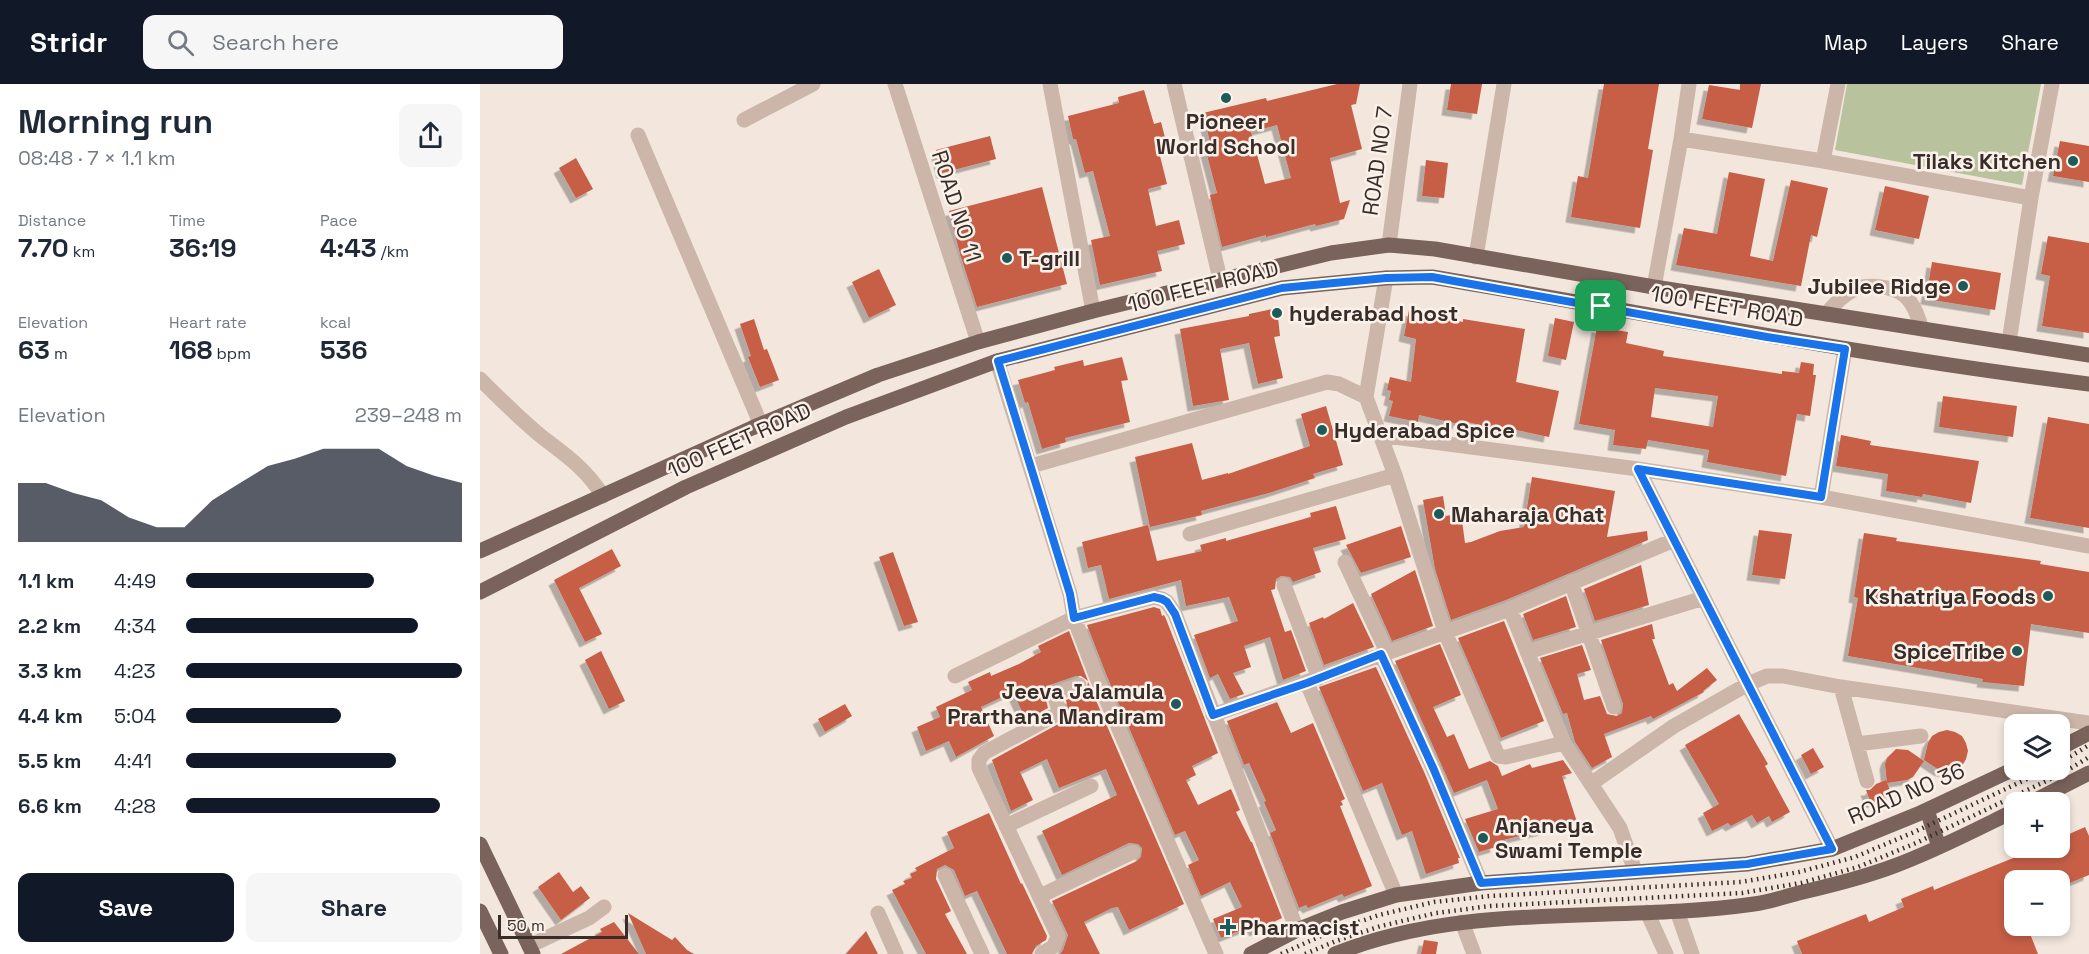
<!DOCTYPE html>
<html lang="en">
<head>
<meta charset="utf-8">
<style>
	:root { --surface:#fff; --page:#f6f6f7; --text:#1f2937; --muted:#747a83; --accent:#111827 }
	body { margin:0; font-family:"Space Grotesk",sans-serif; background:var(--page); color:var(--text); height:100vh; display:flex; flex-direction:column; font-size:22px; white-space:nowrap }
	* { box-sizing:border-box; margin:0 }
	p { font-size:20px; color:var(--muted) }
	.icon { flex:none; width:33px; height:33px; fill:none; stroke:currentColor; stroke-width:2; stroke-linecap:round; stroke-linejoin:round }
	.map { position:relative; flex:1; overflow:hidden }
	.drawer { display:flex; flex-direction:column; background:var(--surface); width:480px }
	.drawer>* { flex:none }
	.controls { position:absolute; left:1524px; top:630px; display:grid; gap:12px }
	.controls a { display:grid; place-items:center; width:66px; height:66px; border-radius:12px; background:var(--surface); box-shadow:0 3px 9px #0003; font-size:30px }
	.scale { position:absolute; left:18px; bottom:15px; width:130px; box-sizing:border-box; padding-left:6px; border:3px solid #382d29; border-top:0; font-size:16px; line-height:21px; white-space:nowrap; color:#382d29; -webkit-text-stroke:4px #faf2ea; paint-order:stroke }
	.pin { position:absolute; display:grid; place-items:center; width:51px; height:51px; color:#fff; margin:-26px; border-radius:12px; box-shadow:0 3px 9px #0006 }
	.round { display:grid; place-items:center; flex:none; width:63px; height:63px; border-radius:12px; background:var(--page) }
	.head { display:flex; align-items:center; justify-content:space-between; height:102px; padding:0 18px }
	h1 { font-size:33px; font-weight:600; line-height:45px }
	.stats { display:grid; grid-template-columns:repeat(3,1fr); gap:9px; height:102px; padding:6px 18px }
	.stats div { display:grid; align-content:center }
	.stats b { font-size:26px; font-weight:600 }
	.stats small { font-size:16px; font-weight:400 }
	.stats p { font-size:16px }
	.chart { height:168px; padding:12px 18px }
	.chart p { display:flex; justify-content:space-between }
	.chart svg { width:100%; height:108px; margin-top:6px; fill:var(--accent); opacity:.7 }
	.primary-button { display:flex; gap:12px; margin-top:auto; padding:12px 18px }
	.primary-button a { flex:1; height:69px; border-radius:12px; background:var(--accent); color:#fff; font-size:24px; font-weight:600; line-height:69px; text-align:center }
	.primary-button a+a { background:var(--page); color:var(--text) }
	ul { padding:0 18px; list-style:none; font-size:20px }
	li { display:grid; grid-template-columns:96px 72px 1fr; align-items:center; height:45px }
	li i { height:15px; border-radius:8px; background:var(--accent) }
	header { display:flex; align-items:center; gap:36px; box-sizing:border-box; height:84px; padding:0 30px; background:var(--accent); color:#fff }
	header strong { font-size:28px }
	nav { display:flex; gap:33px; margin-inline-start:auto; font-size:21px }
	.search { width:420px; height:54px; background:var(--page); display:flex; align-items:center; gap:15px; box-sizing:border-box; padding:0 21px; border-radius:12px; color:var(--muted); font-size:22px }
	main { display:flex; flex:1; min-height:0 }
	.map>svg:first-child { display:block }
</style>
</head>
<body>
<header>
<strong>Stridr</strong>
<div class="search"><svg class="icon" aria-label="search" viewBox="0 0 24 24"><circle cx="10" cy="10" r="6"/><path d="M15 15l6 6"/></svg>Search here</div>
<nav><a>Map</a><a>Layers</a><a>Share</a></nav>
</header>
<main>
<section class="drawer">
<div class="head"><div><h1>Morning run</h1><p>08:48 · 7 × 1.1 km</p></div><a class="round"><svg class="icon" aria-label="share" viewBox="0 0 24 24"><path d="M12 15V3M7 8l5-5 5 5M5 13v7h14v-7"/></svg></a></div>
<div class="stats">
<div><p>Distance</p><b>7.70<small> km</small></b></div>
<div><p>Time</p><b>36:19</b></div>
<div><p>Pace</p><b>4:43<small> /km</small></b></div>
</div>
<div class="stats">
<div><p>Elevation</p><b>63<small> m</small></b></div>
<div><p>Heart rate</p><b>168<small> bpm</small></b></div>
<div><p>kcal</p><b>536</b></div>
</div>
<div class="chart"><p><span>Elevation</span>239–248 m</p>
<svg viewBox="0 0 160 44" preserveAspectRatio="none"><path d="M0 44V20L10 20L20 24L30 27L40 34L50 38L60 38L70 27L80 20L90 13L100 10L110 6L120 6L130 6L140 13L150 17L160 20V44z"/></svg>
</div>
<ul>
<li><b>1.1 km</b>4:49<i style="width:68%"></i></li>
<li><b>2.2 km</b>4:34<i style="width:84%"></i></li>
<li><b>3.3 km</b>4:23<i style="width:100%"></i></li>
<li><b>4.4 km</b>5:04<i style="width:56%"></i></li>
<li><b>5.5 km</b>4:41<i style="width:76%"></i></li>
<li><b>6.6 km</b>4:28<i style="width:92%"></i></li>
</ul>
<div class="primary-button"><a>Save</a><a>Share</a></div>
</section>
<div class="map">
<svg width="1609" height="870" viewBox="0 0 1609 870">
	<defs>
		<filter id="shadow"><feDropShadow dx="-5.5" dy="5.5" stdDeviation="0" flood-color="#0004"/></filter>
	</defs>
	<rect width="100%" height="100%" fill="#f3e7dd"/>
	<path fill="#b8c29d" d="M1367,0H1561L1542,101L1355,66Z"/>
	<path fill="#c75e46" fill-rule="evenodd" filter="url(#shadow)" d="M857,0H880L876,20L871,21L882,65L850,74L860,119L870,116L864,135L836,142L835,140L786,153V151L742,163L730,111L737,109L726,67L732,66L723,29L786,14L787,17ZM797,41L811,94L785,100L771,48Z
		M971,0H1002L997,30L967,26Z
		M1124,0H1179L1168,65L1173,66L1160,144L1091,133L1098,92L1108,94Z
		M1260,0H1281L1272,44L1222,35L1229,1L1260,6Z
		M664,6L674,40L681,38L688,65L679,68L687,100L668,105L676,142L699,136L705,160L677,167L682,187L620,201L611,156L630,152L613,87L605,89L596,55H593L588,32L639,19L638,13Z
		M510,52L516,75L462,89L456,66Z
		M1580,57L1609,62V98L1573,92Z
		M96,74L113,105L96,114L79,84Z
		M946,76L968,79L964,114L942,112Z
		M1249,88L1285,95L1270,172L1293,177L1311,96L1348,104L1337,153L1331,151L1321,202L1196,181L1204,144L1237,150Z
		M1405,102L1449,112L1439,155L1395,146Z
		M562,103L587,200L497,223L480,170L469,127Z
		M1568,152L1609,159V249L1562,242L1570,192L1561,190Z
		M1452,178L1521,189L1515,226L1446,215Z
		M399,185L416,221L389,234L372,198Z
		M797,224L800,252L794,253L803,294L778,300L769,259L740,265L749,316L713,322L700,245L769,232V230Z
		M929,226L983,238V235L1045,245L1036,298L1079,307L1069,353L1022,343L1021,346L979,336L978,340L939,331L938,338L909,332L913,317L909,316L911,307L907,306L910,293L931,298L936,255L924,252Z
		M1075,234L1094,238L1086,276L1068,272Z
		M274,235L284,266L287,265L299,296L280,303L268,273L271,272L260,240Z
		M1117,243L1148,248L1146,259L1184,267L1183,272L1302,290V287L1319,289L1321,278L1334,280L1333,291H1336L1330,332L1317,330L1306,392L1227,378L1229,366L1168,356L1166,365L1133,361L1135,346L1099,340ZM1175,304L1238,312L1233,343L1171,333Z
		M642,273L648,296L641,297L650,338L585,354L586,358L562,365L548,318L545,319L538,296L575,286L574,283L603,276L604,282Z
		M1463,312L1537,322L1533,353L1459,343Z
		M846,322L863,381L833,390L835,394L789,409L721,427L722,431L670,443L655,373L712,359L722,396L748,389V390L830,362L821,330Z
		M1568,333L1609,340V444L1550,434Z
		M1361,351L1391,357L1390,361L1499,377L1491,419L1443,410L1442,413L1406,407L1408,390L1356,382Z
		M1052,393L1135,407L1127,453L1167,447L1168,456L1026,516L971,536L955,485L943,416L963,412L966,432L981,429L985,459L991,458L1020,447L1044,443Z
		M856,422L866,455L833,464L841,488L813,498L810,493L801,492L796,495L795,505L791,506L805,548L811,546L826,587L803,596L790,553L764,562L771,583L753,589L764,610L750,615L738,590L730,594L714,551L758,537L749,513L706,522L701,496L629,515L621,481L608,484L602,458L668,441L677,477L722,467L720,461L746,454V457L831,433L830,429Z
		M921,442L931,473L881,489L866,461Z
		M1279,446L1312,450L1305,495L1272,491Z
		M1384,449L1417,454L1416,457L1561,477L1560,480L1609,488V549L1551,540L1544,602L1502,598L1503,595L1368,572L1378,514L1374,513Z
		M132,465L141,482L99,504L122,550L105,558L74,496Z
		M413,468L438,538L424,542L399,473Z
		M1161,481L1169,521L1115,537L1104,505Z
		M935,486L953,542L912,557L891,510Z
		M1086,512L1096,543L1053,556L1043,530Z
		M873,519L894,563L844,581L829,539L843,533L844,535Z
		M674,523L680,525L682,532L684,531L686,535L738,669L712,682L716,691L706,696L718,721L751,705L760,726L756,728L771,758H772L802,834L775,847L772,842L741,854L733,835L762,823L750,798L721,812L708,781L719,776L705,747L695,751L626,590L607,541Z
		M1024,537L1064,637L1021,654L978,554Z
		M1172,540L1175,555H1172L1189,601L1193,599L1197,607L1227,584L1237,596L1223,607L1224,608L1173,635L1171,632L1124,650L1132,673L1112,684L1095,658L1087,629L1083,630L1060,574L1102,561L1111,586L1097,590L1104,616L1120,612L1127,630L1137,632L1142,629L1143,620L1121,556Z
		M589,547L608,597L601,592H596L570,601L564,608L568,624L546,636L533,608L501,623L514,652L476,673L469,657L446,667L437,643L460,633L456,623L492,606L488,598L510,588L511,592L539,580L561,568L558,562Z
		M960,560L981,611L953,623L967,653L974,650L989,685L1010,677L1018,682L1022,692L1050,680L1052,684L1083,676L1092,689L1082,692L1097,738L1015,758L1016,763L999,768L985,735L1018,725L1007,696L974,709L915,577Z
		M121,567L145,617L129,625L105,576Z
		M896,583L945,690L980,774H978L979,779L946,790L932,747L922,751L902,699L883,707L839,603Z
		M608,598L704,820L649,846L638,823L632,824L604,838L620,870H580L583,866L588,851L572,817L657,777L661,773L662,764L658,760L649,759L582,791L562,747L637,711L626,685L579,704L567,675L540,688L553,716L531,727L512,676L582,638L589,629L586,616L606,608Z
		M797,618L811,649L833,639L865,715L861,717L863,721L860,722L892,802L864,813L862,810L828,824L826,821L819,824L790,749L796,746L784,718L786,717L769,679L764,681L747,637Z
		M365,620L372,632L345,648L338,635Z
		M1259,630L1288,680L1285,682L1310,728L1292,738L1289,732L1277,739L1272,731L1251,742L1248,739L1232,747L1223,729L1239,720L1205,661Z
		M1467,646L1475,648L1482,652L1486,659L1488,667L1486,675L1482,682L1475,686L1467,688L1459,686L1444,676L1448,659L1452,652L1459,648Z
		M1333,664L1344,683L1331,690L1321,671Z
		M1416,665L1428,666L1444,677L1433,693L1427,696L1407,699L1405,680L1407,674Z
		M1406,696L1412,711L1391,719L1386,706H1390L1396,700Z
		M509,729L541,800L542,799L567,852L566,856L556,862L552,870H527L497,807L485,812L474,786L465,781L457,785L456,795L471,827L465,830L487,870H446L412,806L425,800L423,797L432,794L430,790L437,787L435,784L474,764L467,748Z
		M1605,743L1609,752V791L1580,803V796H1534V842H1547L1558,870H1322L1317,857L1386,830L1389,838L1424,823L1421,815L1453,802L1454,806L1558,764H1580V754Z
		M79,788L93,808L101,802L110,814L81,836L58,803Z
		M148,829L192,856L195,853L207,866L214,870H166Z
		M134,838L159,870H81L122,848L120,845Z
		M386,847L398,870H366Z
		M944,856L958,858L956,870H941Z"/>
	<g fill="none" stroke-linecap="round" stroke-linejoin="round">
		<path stroke="#cbb6a9" stroke-width="15" d="M415,0L498,258
			M570,0L613,227
			M694,0L740,195
			M264,36L333,0
			M158,51L281,341
			M1201,55L1343,77L1551,114
			M1343,77L1358,0
			M909,161L930,0
			M996,173L1024,0
			M906,194L886,313L915,391L965,548L1018,672L1026,673L1084,659
			M1174,203L1201,55L1209,0
			M1346,230C1355,220 1363,211 1375,205C1388,200 1414,202 1425,212C1434,220 1438,233 1442,245
			M1529,258L1551,114L1572,0
			M517,277L590,510L594,534L617,594L736,870
			M0,295C20,315 40,335 62,353C87,372 106,385 123,412
			M899,351L1158,385L1341,413L1609,462
			M551,382L847,298L859,300L886,313
			M1158,385L1352,765
			M1341,413L1365,265
			M710,450L915,391
			M865,478L907,568
			M1091,498L1134,623
			M804,501L839,594
			M1030,525L1084,659L1140,744L1155,787
			M1047,568L1224,514
			M901,570L954,686L1001,799
			M475,592L594,534L674,513L682,515L687,518L695,530L817,846
			M827,599L916,811
			M1361,603L1387,697
			M733,631L1030,525L1194,456
			M1377,660L1441,652
			M1112,699L1194,642L1268,600L1287,592H1303L1361,603L1609,639
			M526,742L611,702
			M465,791L502,870
			M560,812L653,768
			M1197,827L1212,870
			M1167,828L1186,870
			M398,829L416,870
			M982,838L994,870
			M49,862L109,834L124,823
			M562,870L574,862L578,852L499,684V676L504,669L577,630L579,627L574,610L599,601"/>
		<path stroke="#7a635a" stroke-width="15" d="M0,467L272,344L398,291L498,258L613,227L851,169L909,161L955,165L1174,203L1609,271
			M0,508L206,403L366,333L517,277L802,204L906,194L952,193C1171,230 1389,273 1609,300
			M1580,664L1609,649
			M1552,718L1609,689
			M1447,726L1459,763
			M0,760L53,870
			M0,827L21,870
			M771,870L817,846L862,828L916,811L1001,799L1267,780L1352,765L1438,730L1534,685
			M855,870C988,816 1135,840 1274,820C1290,818 1306,812 1323,808C1353,801 1385,793 1414,782C1455,767 1495,746 1534,727"/>
		<path stroke="#382d29" stroke-width="4.5" stroke-dasharray="1.5 4.5" stroke-linecap="butt" d="M1580,679L1609,661
			M801,870L852,847L899,831L954,818L1010,812L1261,798L1319,788L1375,773L1432,749L1566,686
			M825,870L856,857L901,842L956,829L1010,822L1262,809L1321,799L1378,783L1436,759L1583,689L1609,673"/>
	</g>
	<g fill="none" stroke-linecap="round" stroke-linejoin="round">
		<defs>
			<path id="route" d="M952,193L1287,253L1365,265L1341,413L1158,385L1352,765L1267,780L1001,799L954,686L901,570L827,599L733,631L695,530L687,518L682,515L674,513L594,534L590,510L518,277L802,204L906,194Z"/>
		</defs>
		<use href="#route" stroke="#fff" stroke-width="12"/>
		<use href="#route" stroke="#1a73e8" stroke-width="8"/>
	</g>
	<g fill="#1d5a5a" stroke="#faf2ea" stroke-width="2">
		<circle cx="746" cy="14" r="6"/>
		<circle cx="1593" cy="77" r="6"/>
		<circle cx="527" cy="174" r="6"/>
		<circle cx="1483" cy="202" r="6"/>
		<circle cx="797" cy="229" r="6"/>
		<circle cx="842" cy="346" r="6"/>
		<circle cx="959" cy="430" r="6"/>
		<circle cx="1568" cy="512" r="6"/>
		<circle cx="1537" cy="567" r="6"/>
		<circle cx="696" cy="620" r="6"/>
		<circle cx="1003" cy="754" r="6"/>
		<path d="M745 834h6v6h6v6h-6v6h-6v-6h-6v-6h6z"/>
	</g>
	<g text-anchor="middle" stroke-width="5" stroke-linejoin="round" paint-order="stroke">
		<g font-size="22" font-weight="bold" fill="#382d29" stroke="#faf2ea" text-anchor="start">
			<text x="746" y="45" text-anchor="middle">Pioneer<tspan x="746" dy="25">World School</tspan></text>
			<text x="1581" y="85" text-anchor="end">Tilaks Kitchen</text>
			<text x="539" y="182">T-grill</text>
			<text x="1471" y="210" text-anchor="end">Jubilee Ridge</text>
			<text x="809" y="237">hyderabad host</text>
			<text x="854" y="354">Hyderabad Spice</text>
			<text x="971" y="438">Maharaja Chat</text>
			<text x="1556" y="520" text-anchor="end">Kshatriya Foods</text>
			<text x="1525" y="575" text-anchor="end">SpiceTribe</text>
			<text x="684" y="615" text-anchor="end">Jeeva Jalamula<tspan x="684" dy="25">Prarthana Mandiram</tspan></text>
			<text x="1015" y="749">Anjaneya<tspan x="1015" dy="25">Swami Temple</tspan></text>
			<text x="760" y="851">Pharmacist</text>
		</g>
		<g font-size="22" fill="#382d29" stroke="#faf2ea">
			<text transform="translate(897 77) rotate(-82)" y="8">ROAD NO 7</text>
			<text transform="translate(477 122) rotate(72)" y="8">ROAD NO 11</text>
			<text transform="translate(723 202) rotate(-14)" y="8">100 FEET ROAD</text>
			<text transform="translate(1247 222) rotate(10)" y="8">100 FEET ROAD</text>
			<text transform="translate(259 356) rotate(-24)" y="8">100 FEET ROAD</text>
			<text transform="translate(1426 709) rotate(-23)" y="8">ROAD NO 36</text>
		</g>
	</g>
</svg>
<div class="controls">
<a><svg class="icon" aria-label="layers" viewBox="0 0 24 24"><path d="M12 4l9 5-9 5-9-5zM3 14l9 5 9-5"/></svg></a>
<a>+</a>
<a>−</a>
</div>
<div class="scale">50 m</div>
<div class="pin" style="left:1121px;top:222px;background:#1e9e55"><svg class="icon" aria-label="arrive" viewBox="0 0 24 24"><path d="M6 21V4h12l-3 4 3 4H6"/></svg></div>
</div>
</main>
</body>
</html>
